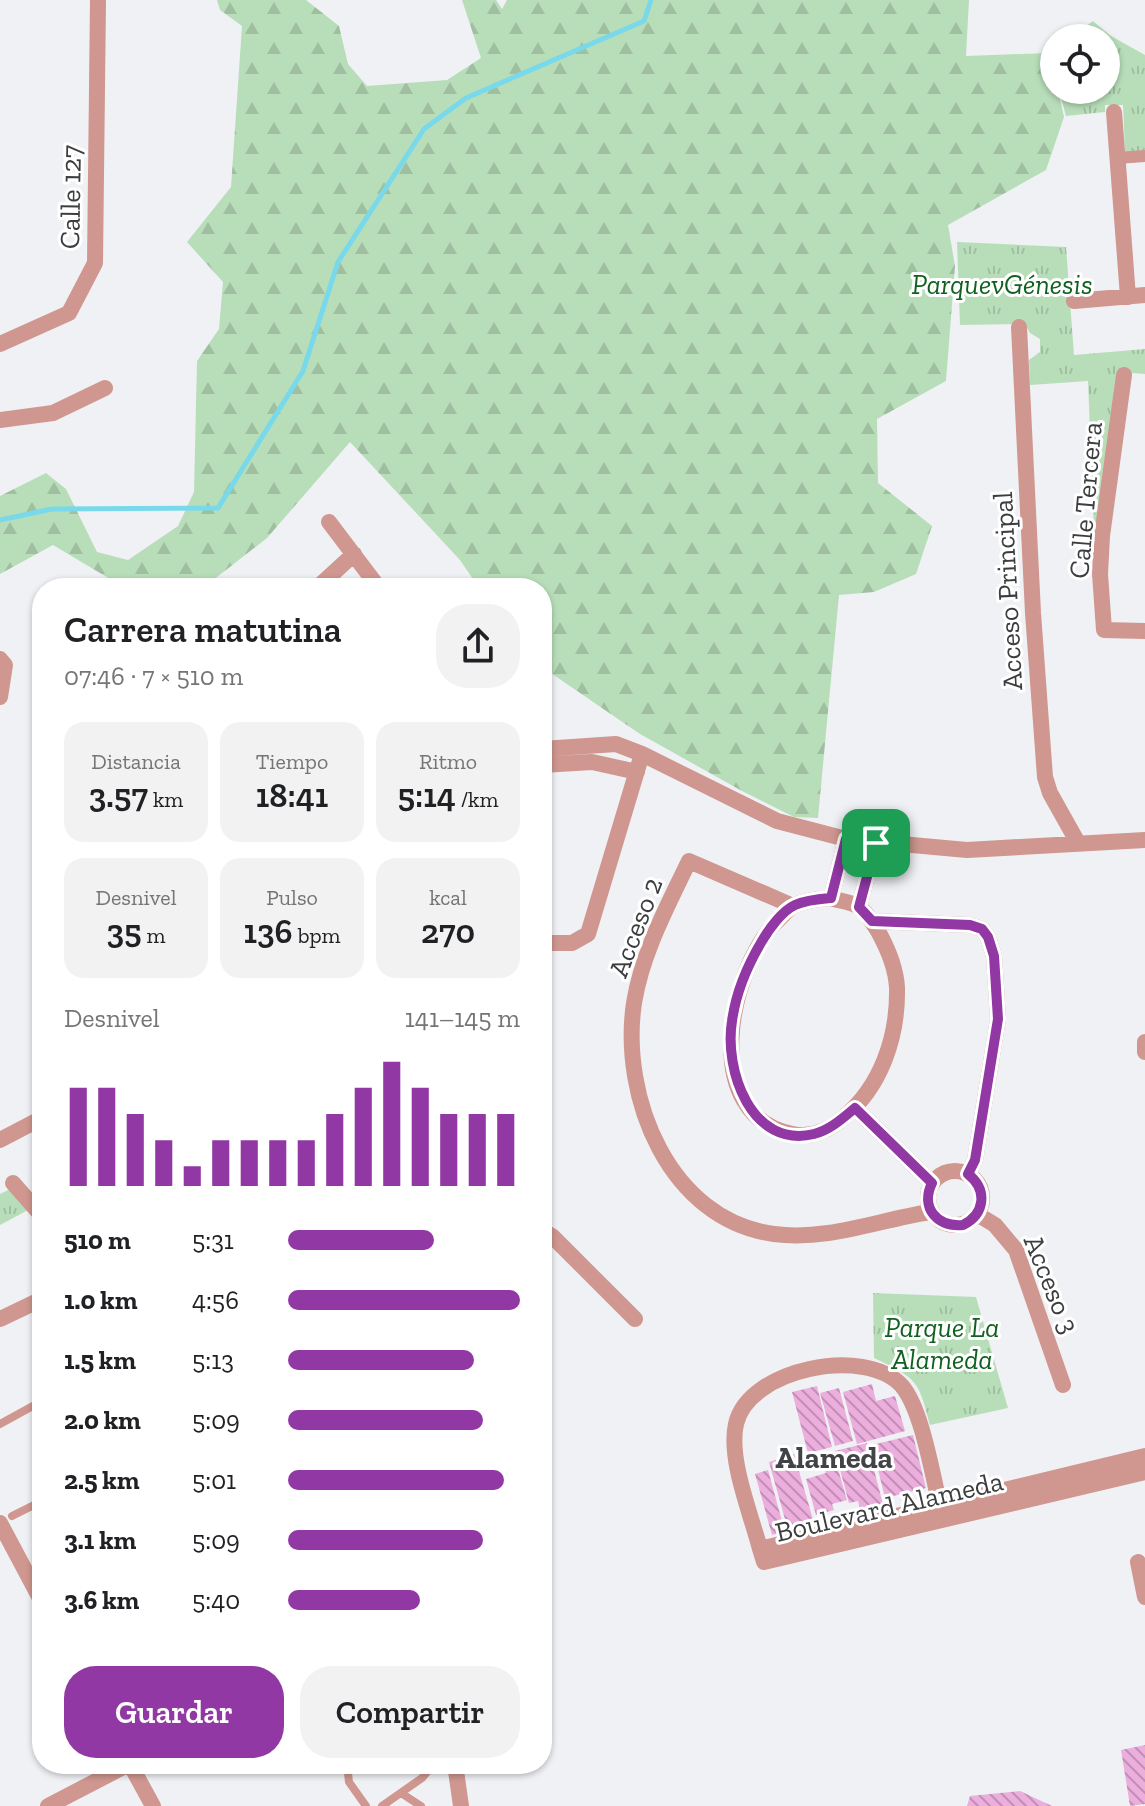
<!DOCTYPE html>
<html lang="es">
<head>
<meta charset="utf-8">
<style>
	:root { --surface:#fff; --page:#f2f2f2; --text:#202124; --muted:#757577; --accent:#9138a4 }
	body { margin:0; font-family:"Zilla Slab",serif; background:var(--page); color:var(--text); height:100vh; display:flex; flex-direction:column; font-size:30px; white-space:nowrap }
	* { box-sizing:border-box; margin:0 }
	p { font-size:26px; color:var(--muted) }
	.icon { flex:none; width:44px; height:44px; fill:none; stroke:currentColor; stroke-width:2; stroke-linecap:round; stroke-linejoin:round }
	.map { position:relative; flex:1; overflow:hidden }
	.panel { position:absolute; left:32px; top:578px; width:520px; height:1196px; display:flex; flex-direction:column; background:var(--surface); border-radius:32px; box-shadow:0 2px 6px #0004 }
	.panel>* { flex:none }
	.tools { position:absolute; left:1040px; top:24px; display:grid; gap:16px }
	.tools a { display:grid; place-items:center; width:80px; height:80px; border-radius:50%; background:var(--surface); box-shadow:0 2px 6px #0004; font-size:40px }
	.pin { position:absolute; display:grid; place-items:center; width:68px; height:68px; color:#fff; margin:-34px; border-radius:16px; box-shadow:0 4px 12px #0006 }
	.round { display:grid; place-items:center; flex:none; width:84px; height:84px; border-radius:32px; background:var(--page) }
	.summary { display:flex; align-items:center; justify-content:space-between; height:136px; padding:0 32px }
	h1 { font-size:36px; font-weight:600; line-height:60px }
	.stats { display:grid; grid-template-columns:repeat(3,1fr); gap:12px; height:136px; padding:8px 32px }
	.stats div { display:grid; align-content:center; border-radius:20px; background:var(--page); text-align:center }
	.stats b { font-size:34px; font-weight:600 }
	.stats small { font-size:22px; font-weight:400 }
	.stats p { font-size:22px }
	.chart { height:224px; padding:16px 32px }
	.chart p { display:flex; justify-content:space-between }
	.chart svg { width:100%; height:144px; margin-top:8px; stroke:var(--accent); stroke-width:6 }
	.action { display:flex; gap:16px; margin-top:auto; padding:16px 32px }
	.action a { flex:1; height:92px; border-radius:32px; background:var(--accent); color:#fff; font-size:32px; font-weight:600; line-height:92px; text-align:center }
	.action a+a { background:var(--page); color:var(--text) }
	ul { padding:0 32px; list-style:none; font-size:26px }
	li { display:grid; grid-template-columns:128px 96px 1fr; align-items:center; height:60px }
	li i { height:20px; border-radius:10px; background:var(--accent) }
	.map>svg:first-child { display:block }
</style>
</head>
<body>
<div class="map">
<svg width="1145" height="1806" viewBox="0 0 1145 1806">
	<defs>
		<pattern id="forest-firs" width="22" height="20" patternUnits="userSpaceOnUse" patternTransform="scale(2)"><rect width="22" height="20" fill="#b8deb9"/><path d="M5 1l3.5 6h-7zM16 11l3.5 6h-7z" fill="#9fbfa0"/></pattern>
		<pattern id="park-tufts" width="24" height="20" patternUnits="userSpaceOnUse" patternTransform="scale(2)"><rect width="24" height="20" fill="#b8deb9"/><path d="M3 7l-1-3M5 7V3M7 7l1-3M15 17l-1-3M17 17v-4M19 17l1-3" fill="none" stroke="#9fbfa0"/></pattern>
		<pattern id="building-back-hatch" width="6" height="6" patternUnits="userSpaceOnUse" patternTransform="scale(2)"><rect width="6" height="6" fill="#ecaedd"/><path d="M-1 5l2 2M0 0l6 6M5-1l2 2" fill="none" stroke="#c08fb5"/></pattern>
	</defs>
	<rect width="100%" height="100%" fill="#f0f1f5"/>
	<path fill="url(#forest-firs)" d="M217,0H306L339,26L348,64L367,86L447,80L481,58L462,0H496L502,9L507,0H969L966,56L1049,53L1054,75V90H1058L1064,117L1046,170L948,225L955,266L946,381L877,419L878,483L932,526L916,574L874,592L839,595L818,818L794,817L742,791L640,734L542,667V588H479L460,560L350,442L267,538L203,588H113L115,582L53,545L0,574V496L46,473L66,489L97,552L128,560L178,526L194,492L197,361L219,329L223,282L187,242L231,187L242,26L220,10Z"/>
	<path fill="url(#park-tufts)" d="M1093,21L1111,36L1145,55V151L1125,152L1123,105H1105V112L1066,116L1059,90H1106V38H1069Z
		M957,242L1066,247L1074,355L1145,349V374L1118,372L1095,555L1088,381L1030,385L1029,360L1040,352V339L1030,333L1025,324L960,325Z
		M12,1188L30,1209L0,1225V1194Z
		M873,1293L976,1297L1008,1408L930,1425C919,1380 916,1378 874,1358Z"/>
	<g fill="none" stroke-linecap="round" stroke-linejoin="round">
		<path stroke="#79d9ea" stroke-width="5" d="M0,520L52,509L218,508L303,371L338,262L424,129L466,98L644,21L651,0"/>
	</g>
	<path fill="url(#building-back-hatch)" d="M872,1384L876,1401L895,1396L905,1431L857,1444L843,1392Z
		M817,1386L832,1447L808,1453L792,1392Z
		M839,1388L853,1441L835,1446L820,1393Z
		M913,1435L926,1488L885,1498L872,1445Z
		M867,1443L884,1508L861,1514L858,1501L849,1503L835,1451Z
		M833,1452L847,1500L832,1504L834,1510L816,1515L806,1479L826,1473L821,1455Z
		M794,1454L814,1523L788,1530L769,1462Z
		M768,1470L785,1532L772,1535L755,1474Z
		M1145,1745V1804L1130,1806L1121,1750Z
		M1020,1791L1052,1806H967L970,1796Z"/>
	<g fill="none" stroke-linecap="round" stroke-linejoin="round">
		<path stroke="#cf978f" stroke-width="8" d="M0,1424L42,1401
			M12,1516L42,1501
			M347,1764L349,1782L366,1806
			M401,1793L421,1806
			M382,1806L422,1778L427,1772L428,1764"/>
		<path stroke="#cf978f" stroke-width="12" d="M1117,158L1145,156"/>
		<path stroke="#cf978f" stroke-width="16" d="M1114,112L1128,297
			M1074,301L1145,295
			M1019,327L1033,613L1045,777L1050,793L1078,843
			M0,344L69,313L95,263L98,0
			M1124,375L1102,536L1100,574L1104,630L1145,631
			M0,420L53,413L105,388
			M329,522L379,588
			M317,588L354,554
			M0,659L5,665L0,697
			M542,749L616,744L642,754L777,821L846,839L967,850L1145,840
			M542,765L592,762L637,772
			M831,898C839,901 852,902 859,907C867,913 873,923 878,931C888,949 896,967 897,988C898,1037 881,1087 843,1118C829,1130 812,1138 793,1134C699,1117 728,971 777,921C783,916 788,908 795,905C806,900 819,899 831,898Z
			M831,898L846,839
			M793,906L689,861C667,907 642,953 634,1003C620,1097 669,1220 774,1234C828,1241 878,1220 930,1212
			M859,907L876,843
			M872,921L970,925L982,929L988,937L994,956L998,1019L975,1160L968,1174
			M542,943H572L588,934L642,754
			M1145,1042V1052
			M855,1108L932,1183
			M0,1140L42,1118
			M928 1198a27 27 0 1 1 54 0a27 27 0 1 1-54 0Z
			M13,1183L42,1216
			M977,1214L995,1225L1016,1250L1063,1385
			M542,1230L552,1236L635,1319
			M0,1319L42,1299
			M1145,1456L760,1549L764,1562L1145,1472
			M0,1523L42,1602
			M760,1549C751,1514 728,1459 736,1424C748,1369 865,1345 902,1386C923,1411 933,1480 942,1514
			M1138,1562L1145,1597
			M130,1764L153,1806
			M455,1764L461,1806
			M48,1806L129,1764"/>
	</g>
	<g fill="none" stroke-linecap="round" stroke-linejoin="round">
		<defs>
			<path id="route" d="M846,839L876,843L859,907L872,921L970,925L982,929L988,937L994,956L998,1019L975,1160L968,1174C988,1190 985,1214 963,1225C937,1227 920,1208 932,1183L855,1108C843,1118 830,1130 814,1134C751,1149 724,1070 732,1021C736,992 747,966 762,941C769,929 782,911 795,905C806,900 819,899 831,898Z"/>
		</defs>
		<use href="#route" stroke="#fff" stroke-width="16"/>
		<use href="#route" stroke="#9138a4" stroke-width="10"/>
	</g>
	<g text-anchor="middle" stroke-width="6" stroke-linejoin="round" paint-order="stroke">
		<g font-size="28" fill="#3c3d3e" stroke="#fff">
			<text transform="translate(70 197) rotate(-89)" y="10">Calle 127</text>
			<text transform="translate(1085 500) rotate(-85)" y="10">Calle Tercera</text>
			<text transform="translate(1007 591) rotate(-93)" y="10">Acceso Principal</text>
			<text transform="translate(635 927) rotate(-69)" y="10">Acceso 2</text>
			<text transform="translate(1052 1284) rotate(68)" y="10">Acceso 3</text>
			<text transform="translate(889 1506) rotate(-13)" y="10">Boulevard Alameda</text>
		</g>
		<g font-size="28" font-style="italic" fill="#10611f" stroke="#fff">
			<text x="1002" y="294">ParquevGénesis</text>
			<text x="942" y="1337">Parque La<tspan x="942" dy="32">Alameda</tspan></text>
		</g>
		<g font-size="30" font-weight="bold" fill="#424346" stroke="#fff">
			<text x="834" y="1468">Alameda</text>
		</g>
	</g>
</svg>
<div class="tools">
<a><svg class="icon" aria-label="locate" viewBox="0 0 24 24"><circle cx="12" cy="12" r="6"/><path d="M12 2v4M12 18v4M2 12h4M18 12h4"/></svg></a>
</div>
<div class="pin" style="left:876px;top:843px;background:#1e9e55"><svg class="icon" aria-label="arrive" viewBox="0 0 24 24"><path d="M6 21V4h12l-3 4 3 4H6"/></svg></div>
<section class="panel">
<div class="summary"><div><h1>Carrera matutina</h1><p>07:46 · 7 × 510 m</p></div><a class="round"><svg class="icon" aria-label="share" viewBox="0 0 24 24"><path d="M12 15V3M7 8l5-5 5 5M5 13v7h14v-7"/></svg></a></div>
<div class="stats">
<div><p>Distancia</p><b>3.57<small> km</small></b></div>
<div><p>Tiempo</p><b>18:41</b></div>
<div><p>Ritmo</p><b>5:14<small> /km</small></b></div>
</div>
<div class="stats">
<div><p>Desnivel</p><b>35<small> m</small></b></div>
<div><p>Pulso</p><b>136<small> bpm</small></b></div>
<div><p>kcal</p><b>270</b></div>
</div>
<div class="chart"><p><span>Desnivel</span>141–145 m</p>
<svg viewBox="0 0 160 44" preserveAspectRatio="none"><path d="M5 44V14M15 44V14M25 44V22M35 44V30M45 44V38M55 44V30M65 44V30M75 44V30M85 44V30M95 44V22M105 44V14M115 44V6M125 44V14M135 44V22M145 44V22M155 44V22"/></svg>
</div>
<ul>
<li><b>510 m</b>5:31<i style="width:63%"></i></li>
<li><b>1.0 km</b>4:56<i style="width:100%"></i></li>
<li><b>1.5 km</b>5:13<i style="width:80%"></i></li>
<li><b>2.0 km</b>5:09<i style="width:84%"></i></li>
<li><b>2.5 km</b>5:01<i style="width:93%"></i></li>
<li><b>3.1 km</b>5:09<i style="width:84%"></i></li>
<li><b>3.6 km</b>5:40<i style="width:57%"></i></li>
</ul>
<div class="action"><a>Guardar</a><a>Compartir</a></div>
</section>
</div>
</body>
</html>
